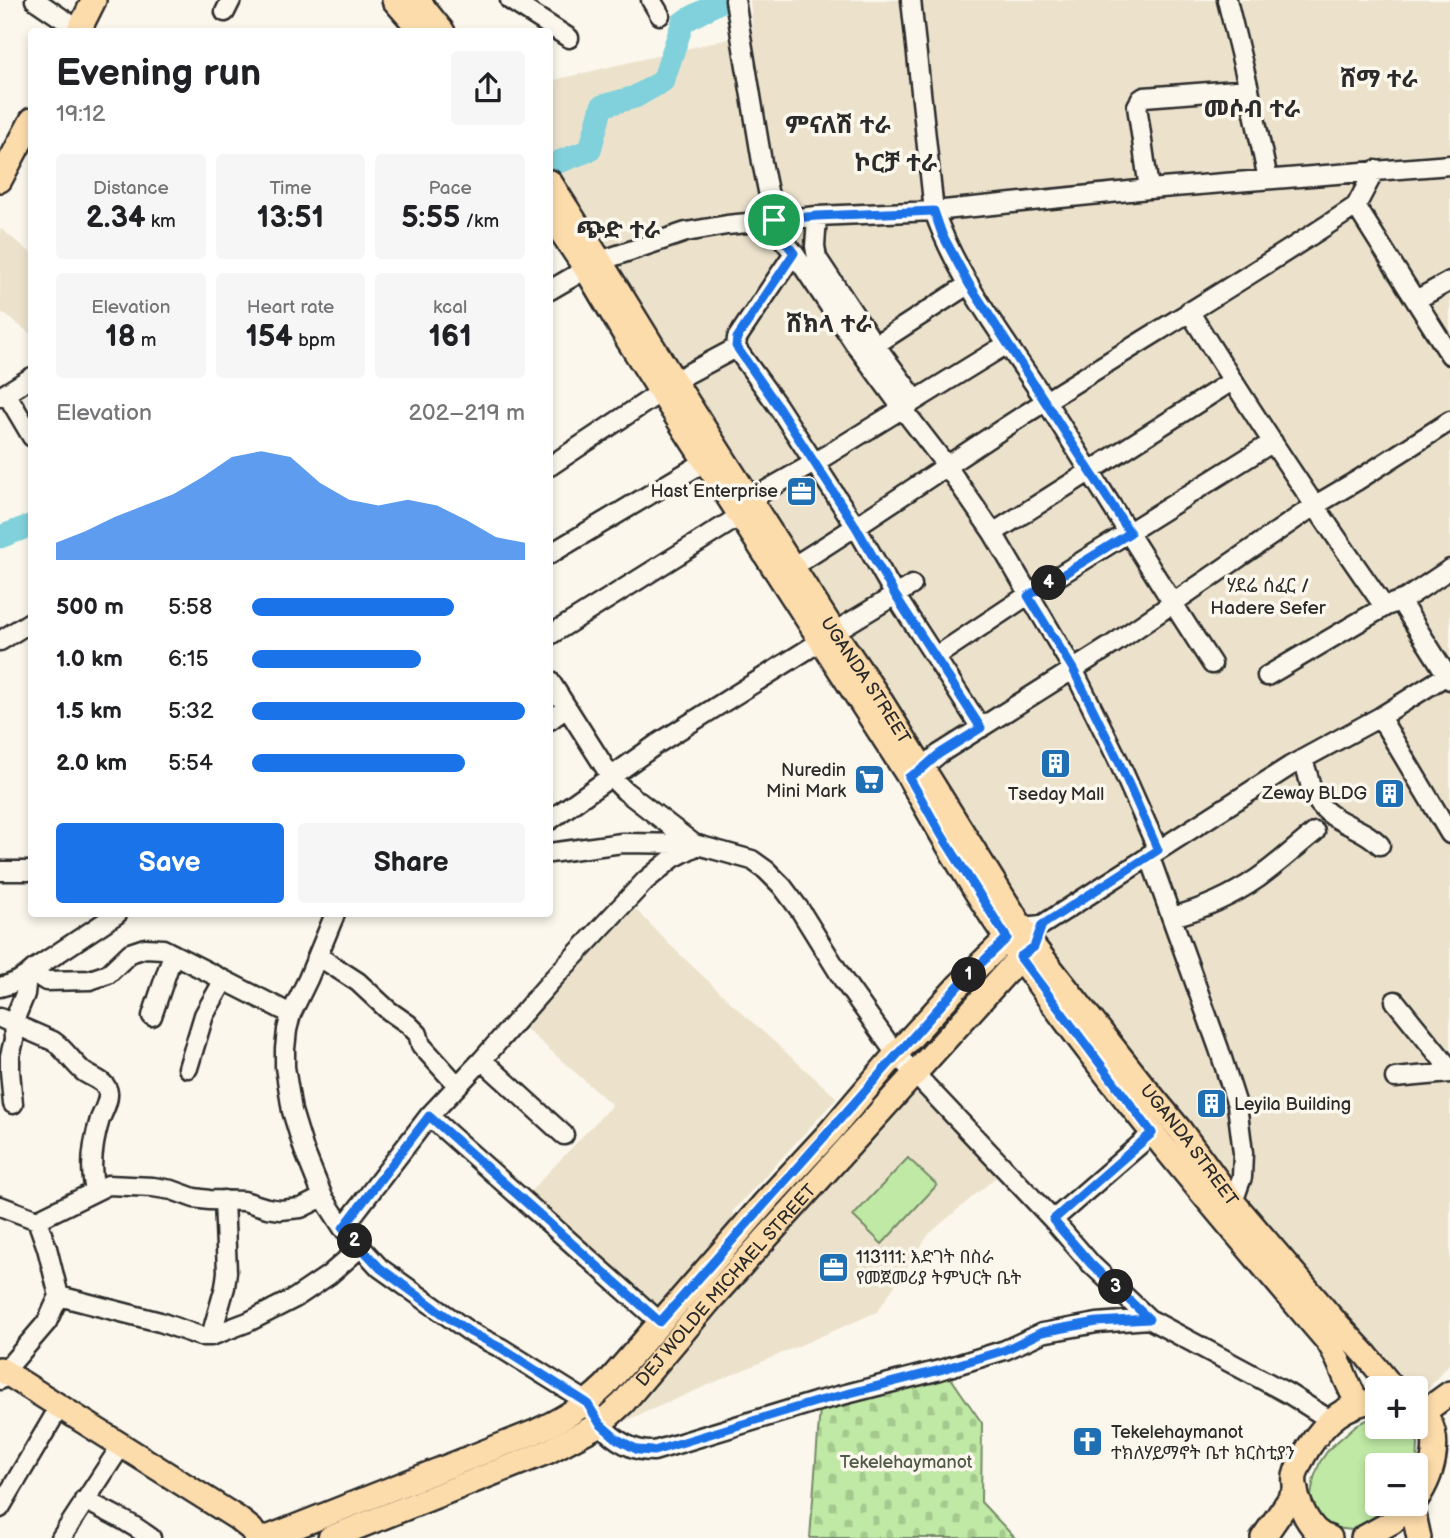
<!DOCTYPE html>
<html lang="en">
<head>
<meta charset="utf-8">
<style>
	:root { --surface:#fff; --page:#f6f6f6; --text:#202124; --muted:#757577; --accent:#1a73e8 }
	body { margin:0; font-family:"Balsamiq Sans","Noto Sans Ethiopic",sans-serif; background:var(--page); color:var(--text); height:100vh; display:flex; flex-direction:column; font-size:26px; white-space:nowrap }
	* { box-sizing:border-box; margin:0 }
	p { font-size:23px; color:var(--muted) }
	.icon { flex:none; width:38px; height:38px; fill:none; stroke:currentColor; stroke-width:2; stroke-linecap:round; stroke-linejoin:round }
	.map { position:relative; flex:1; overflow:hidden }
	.drawer { position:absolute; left:28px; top:28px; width:525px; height:889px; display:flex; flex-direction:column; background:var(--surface); border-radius:7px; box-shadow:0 4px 10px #0003 }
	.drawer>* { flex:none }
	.buttons { position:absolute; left:1365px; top:1376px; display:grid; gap:14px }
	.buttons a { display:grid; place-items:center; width:63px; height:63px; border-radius:7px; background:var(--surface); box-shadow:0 4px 10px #0003; font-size:35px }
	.pin { position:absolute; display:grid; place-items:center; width:60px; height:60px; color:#fff; margin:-30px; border:4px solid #fff; border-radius:50%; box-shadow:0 2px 7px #0007 }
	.km { position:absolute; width:35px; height:35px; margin:-18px; border-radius:50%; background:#222; color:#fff; font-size:19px; line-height:35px; text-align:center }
	.round { display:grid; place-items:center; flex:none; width:74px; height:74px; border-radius:7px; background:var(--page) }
	.overview { display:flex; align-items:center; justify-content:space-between; height:119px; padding:0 28px }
	h1 { font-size:38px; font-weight:600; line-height:52px }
	.metrics { display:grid; grid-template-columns:repeat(3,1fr); gap:10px; height:119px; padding:7px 28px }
	.metrics div { display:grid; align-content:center; border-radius:7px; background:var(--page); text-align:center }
	.metrics b { font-size:30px; font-weight:600 }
	.metrics small { font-size:19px; font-weight:400 }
	.metrics p { font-size:19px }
	.chart { height:196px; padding:14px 28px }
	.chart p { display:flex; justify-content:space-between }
	.chart svg { width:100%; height:126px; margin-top:7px; fill:var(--accent); opacity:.7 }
	.action { display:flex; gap:14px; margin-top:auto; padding:14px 28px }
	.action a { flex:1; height:80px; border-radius:7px; background:var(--accent); color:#fff; font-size:28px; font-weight:600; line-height:80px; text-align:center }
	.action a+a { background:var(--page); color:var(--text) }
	ul { padding:0 28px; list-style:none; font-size:23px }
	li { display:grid; grid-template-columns:112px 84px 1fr; align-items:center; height:52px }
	li i { height:18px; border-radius:9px; background:var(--accent) }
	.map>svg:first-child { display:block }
</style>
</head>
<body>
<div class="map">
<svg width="1450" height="1538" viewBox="0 0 1450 1538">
	<defs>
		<pattern id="cemetery-stones" width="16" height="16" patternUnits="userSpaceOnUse" patternTransform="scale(1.75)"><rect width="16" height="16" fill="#bfe9a5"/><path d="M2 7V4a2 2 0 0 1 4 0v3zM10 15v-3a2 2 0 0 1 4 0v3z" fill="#a4c88e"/></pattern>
	</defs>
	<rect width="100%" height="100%" fill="#fbf7ec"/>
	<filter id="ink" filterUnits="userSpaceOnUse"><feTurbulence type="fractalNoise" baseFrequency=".0143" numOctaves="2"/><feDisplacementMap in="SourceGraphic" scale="14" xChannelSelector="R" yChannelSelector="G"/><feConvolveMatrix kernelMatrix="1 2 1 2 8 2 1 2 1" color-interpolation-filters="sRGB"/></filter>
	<g filter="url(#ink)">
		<path fill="#ece2cc" d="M750,0H1450V1363L1419,1399L1416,1398V1388H1399L1039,949L550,161V81L753,33Z
			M0,228L31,253V334L0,311Z
			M630,903L669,944L741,1012L837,1098L732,1212L736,1216L655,1313L526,1196L612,1105L524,1027Z
			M913,1082L1002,1172L929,1234L877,1312L609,1428Z"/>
		<path fill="#bfe9a5" stroke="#758a68" stroke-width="2" d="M908,1158L937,1185L882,1244L853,1216Z
			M1377,1418V1426H1405L1418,1443L1417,1465L1416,1468V1465H1377V1503H1395L1372,1520L1352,1530L1335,1528L1319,1517L1310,1502L1314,1478L1320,1462L1329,1449L1356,1425L1369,1419Z"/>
		<path fill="url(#cemetery-stones)" stroke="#758a68" stroke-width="2" d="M948,1374L982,1423L981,1502L1015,1538H810L820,1408Z"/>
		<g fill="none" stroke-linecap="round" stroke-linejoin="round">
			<path stroke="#80d1db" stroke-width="23" d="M550,169L556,163L590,150L602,106L635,97L663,81L683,22L723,0
				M0,537L32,525"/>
			<defs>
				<path id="minor" d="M35,0L79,30
					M510,0L569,38
					M651,0L660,15
					M735,0L762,162L774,220L781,237L794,253L855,344L902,408L946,465L993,533L1073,669L1118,760L1158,850
					M911,0L934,211C958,281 1007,342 1047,403C1102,490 1156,578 1212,664
					M1227,0L1249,89L1268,179
					M225,12L231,0
					M1149,189L1137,106L1141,99L1144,97L1249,89
					M1356,206L1375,170
					M817,216L815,246L817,258L868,335L916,400
					M794,253L737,338L736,348L777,405L856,527L895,595L981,728
					M550,290L600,261L686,232L727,225L817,216L934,211L1149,189L1450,165
					M1416,300L1450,281
					M1189,311C1250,410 1314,506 1381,602L1386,606L1405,599L1450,569
					M875,345L969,284
					M674,381L736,348
					M6,393L32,437
					M0,397L32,377
					M550,466L661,392
					M749,500L814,463L1007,344
					M993,533L1232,381
					M550,554L706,461
					M792,567C878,514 960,455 1046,401C1149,336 1254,274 1356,206L1450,355
					M1400,601L1450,680
					M834,632L912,585
					M550,635L740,516
					M0,641L32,621
					M935,657L1028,595L1273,442
					M1267,676L1386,606
					M550,681L611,777L625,791L694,844
					M1380,717L1450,834
					M550,720L566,708
					M1302,760C1310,773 1308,788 1317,801C1333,824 1362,826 1380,845
					M915,774L939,754L1112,645L1314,506L1358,480L1450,421
					M550,820L657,744L821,641
					M550,853L622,843L694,844L752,860L766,870L782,886L800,910L844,981L896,1054L1053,1220L1091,1264L1149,1319L1289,1394L1330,1420
					M1149,855L1219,1049L1237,1105L1243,1153L1242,1177L1233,1202
					M0,871H32
					M335,914L308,979L291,1014L287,1030L285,1049V1067L292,1111L304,1150L323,1197L343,1228L380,1268L470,1332L501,1348L581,1398C591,1405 593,1416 601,1425C614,1440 634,1452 654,1451L815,1402L940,1370L1005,1350L1042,1333L1097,1323L1149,1319
					M1172,917C1203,909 1232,896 1258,878C1278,864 1296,847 1315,832
					M1021,927L1042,925L1290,766L1380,717L1450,673
					M318,956L358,982L388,1010L408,1024L418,1034L421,1045L457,1085
					M34,969L40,977L46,981L90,980L108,974L130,953L145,948L163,949L291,1014
					M0,987C14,984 24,979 34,969L117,914
					M1395,1001L1450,1069
					M152,1016L173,954
					M0,1018L53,1041C65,1049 73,1063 84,1072C92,1078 107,1081 108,1093C109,1101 103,1112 100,1119C93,1142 89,1167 95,1190
					M482,1060L564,1135
					M188,1068L204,1015L224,980
					M1395,1078L1450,1073
					M13,1104L10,1071V1056L14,1040L13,1023L25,994L27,976
					M429,1116L660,1322
					M0,1206L37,1220L108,1185L153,1187L172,1190L194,1198L209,1200L244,1201L267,1208L280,1210L301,1208L323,1197
					M1053,1220L1152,1134
					M343,1228L429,1116L482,1060L552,980L645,881L673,858L698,845
					M59,1296L160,1322L200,1336H211L248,1322L295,1298L329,1275L361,1247
					M211,1336L225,1287L227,1272L224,1200
					M0,1380L5,1371L47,1322L59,1296L47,1248L37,1220
					M84,1500C108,1512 130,1522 151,1538
					M0,1508L60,1406
					M61,1538L121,1446"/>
				<g id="major">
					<path d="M394,0L422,32"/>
					<path d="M417,0L443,32"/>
					<path d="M78,32L94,0"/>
					<path d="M0,180L32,120"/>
					<path id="s1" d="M550,182L600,261L674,381L834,632L877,695L1034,947L1141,1083L1180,1130L1233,1202L1331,1317L1366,1355L1393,1388"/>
					<path d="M550,215L586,269L628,340L678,419L909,777C944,839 979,900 1020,958C1115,1093 1222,1218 1329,1343C1341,1362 1346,1384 1358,1403"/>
					<path d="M0,1369L237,1518L251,1529L257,1538"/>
					<path d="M1416,1405L1432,1406L1450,1393"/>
					<path d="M1416,1407C1447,1429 1434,1474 1416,1500"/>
					<path d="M1412,1505L1419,1538"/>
					<path d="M267,1538L535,1432C563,1419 583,1407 605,1386L767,1200L829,1133L896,1054L959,985L1007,938L1019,929"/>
					<path id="s2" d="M330,1538L547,1452L600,1424L623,1403L711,1299L1020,957L1031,949"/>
					<path d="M1263,1538L1296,1490"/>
					<path d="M1330,1538C1318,1535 1312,1527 1306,1517C1300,1506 1293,1490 1295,1476C1297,1467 1304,1455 1309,1447C1326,1421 1345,1404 1377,1400"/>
					<path d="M1363,1538L1392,1522L1414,1503"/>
				</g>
			</defs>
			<use href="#minor" stroke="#2b2b2b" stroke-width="23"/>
			<use href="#major" stroke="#2b2b2b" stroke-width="28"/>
			<use href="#minor" stroke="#fbf7ec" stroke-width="18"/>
			<use href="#major" stroke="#fddcac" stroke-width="23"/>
		</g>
	</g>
	<g fill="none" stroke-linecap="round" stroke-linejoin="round" filter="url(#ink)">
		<defs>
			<path id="route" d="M934,211L942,234L969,284L1130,533L1028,596L1073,669L1118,760L1158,850L1042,925L1034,947L1020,957L1152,1133L1053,1220L1091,1264L1149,1319L1097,1322L1042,1332L1005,1350L940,1370L815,1402L654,1451L638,1450L617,1439L600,1424L587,1403L501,1348L470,1332L443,1314L380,1268L343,1228L429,1116L660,1322L959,985L1007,938L941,834L909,777L922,769L939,754L981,728L895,595L856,527L777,405L736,346L737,338L794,253L781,237L774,220L817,216Z"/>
		</defs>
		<use href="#route" stroke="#fff" stroke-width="14"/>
		<use href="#route" stroke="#1a73e8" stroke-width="9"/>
	</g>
	<defs>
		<symbol id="office-square" viewBox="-11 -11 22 22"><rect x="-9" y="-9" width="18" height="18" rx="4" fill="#1f6fb2" stroke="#fbf7ec"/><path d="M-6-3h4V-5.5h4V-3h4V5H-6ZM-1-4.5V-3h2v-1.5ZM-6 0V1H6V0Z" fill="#fff"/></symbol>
		<symbol id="building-square" viewBox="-11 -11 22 22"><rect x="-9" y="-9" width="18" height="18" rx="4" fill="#1f6fb2" stroke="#fbf7ec"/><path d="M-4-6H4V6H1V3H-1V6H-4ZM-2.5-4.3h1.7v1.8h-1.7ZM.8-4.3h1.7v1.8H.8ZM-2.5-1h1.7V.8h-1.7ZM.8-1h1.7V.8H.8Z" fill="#fff"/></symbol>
		<symbol id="supermarket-square" viewBox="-11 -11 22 22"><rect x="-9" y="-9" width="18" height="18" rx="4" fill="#1f6fb2" stroke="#fbf7ec"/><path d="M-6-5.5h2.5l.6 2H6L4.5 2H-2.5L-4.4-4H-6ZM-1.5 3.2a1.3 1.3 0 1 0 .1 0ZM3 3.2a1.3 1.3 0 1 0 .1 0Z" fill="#fff"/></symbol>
		<symbol id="church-square" viewBox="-11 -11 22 22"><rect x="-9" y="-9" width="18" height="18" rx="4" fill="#1f6fb2" stroke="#fbf7ec"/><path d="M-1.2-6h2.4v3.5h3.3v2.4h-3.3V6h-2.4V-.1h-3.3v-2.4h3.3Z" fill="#fff"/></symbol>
	</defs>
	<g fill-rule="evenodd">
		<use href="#office-square" x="784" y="474" width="35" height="35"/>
		<use href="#building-square" x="1038" y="746" width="35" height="35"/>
		<use href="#supermarket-square" x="852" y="762" width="35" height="35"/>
		<use href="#building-square" x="1372" y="776" width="35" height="35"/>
		<use href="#building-square" x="1194" y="1086" width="35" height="35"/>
		<use href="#office-square" x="816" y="1250" width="35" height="35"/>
		<use href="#church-square" x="1070" y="1424" width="35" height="35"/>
	</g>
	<g text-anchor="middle" stroke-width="7" stroke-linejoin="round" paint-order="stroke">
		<g font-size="18" fill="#2b2b2b" stroke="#fbf7ec" text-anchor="end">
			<text x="778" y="497">Hast Enterprise</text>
			<text x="846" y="776">Nuredin<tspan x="846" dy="21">Mini Mark</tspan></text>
			<text x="1367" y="799">Zeway BLDG</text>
			<text x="1056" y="800" text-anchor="middle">Tseday Mall</text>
			<text x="1234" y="1110" text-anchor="start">Leyila Building</text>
			<text x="856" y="1263" text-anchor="start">113111: እድገት በስራ<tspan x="856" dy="21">የመጀመሪያ ትምህርት ቤት</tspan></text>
			<text x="1111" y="1438" text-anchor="start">Tekelehaymanot<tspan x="1111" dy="21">ተክለሃይማኖት ቤተ ክርስቲያን</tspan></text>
		</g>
		<g font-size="18" fill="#2b2b2b" stroke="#fbf7ec">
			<text dy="6" stroke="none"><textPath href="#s1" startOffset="590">UGANDA STREET</textPath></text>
			<text dy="6" stroke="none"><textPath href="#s1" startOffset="1157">UGANDA STREET</textPath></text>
			<text dy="6" stroke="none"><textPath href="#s2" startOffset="481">DEJ WOLDE MICHAEL STREET</textPath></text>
		</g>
		<g font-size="18" fill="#505a4a" stroke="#fbf7ec">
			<text x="906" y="1468">Tekelehaymanot</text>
		</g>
		<g font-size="19" fill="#2b2b2b" stroke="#fbf7ec">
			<text x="1268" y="592">ሃደሬ ሰፈር /<tspan x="1268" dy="22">Hadere Sefer</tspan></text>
		</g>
		<g font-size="24" font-weight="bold" fill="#2b2b2b" stroke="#fbf7ec">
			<text x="1379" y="87">ሸማ ተራ</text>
			<text x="1252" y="117">መሶብ ተራ</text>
			<text x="838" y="133">ምናለሽ ተራ</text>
			<text x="896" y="171">ኮርቻ ተራ</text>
			<text x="618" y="238">ጭድ ተራ</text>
			<text x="829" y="332">ሸክላ ተራ</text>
		</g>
	</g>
</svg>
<div class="buttons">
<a>+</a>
<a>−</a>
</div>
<div class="pin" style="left:774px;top:220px;background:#1e9e55"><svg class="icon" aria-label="arrive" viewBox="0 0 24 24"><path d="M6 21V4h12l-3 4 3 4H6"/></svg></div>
<b class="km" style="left:969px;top:975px">1</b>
<b class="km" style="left:355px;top:1241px">2</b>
<b class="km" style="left:1116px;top:1287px">3</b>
<b class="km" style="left:1049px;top:583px">4</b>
<section class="drawer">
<div class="overview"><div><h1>Evening run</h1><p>19:12</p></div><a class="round"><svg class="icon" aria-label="share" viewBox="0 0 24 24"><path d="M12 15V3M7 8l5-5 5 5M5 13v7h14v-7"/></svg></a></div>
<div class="metrics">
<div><p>Distance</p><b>2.34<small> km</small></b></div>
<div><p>Time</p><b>13:51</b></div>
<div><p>Pace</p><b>5:55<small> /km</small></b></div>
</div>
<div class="metrics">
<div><p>Elevation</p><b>18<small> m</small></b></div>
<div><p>Heart rate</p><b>154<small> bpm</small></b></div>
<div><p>kcal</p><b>161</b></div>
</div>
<div class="chart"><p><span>Elevation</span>202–219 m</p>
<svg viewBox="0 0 160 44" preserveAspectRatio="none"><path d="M0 44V38L10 34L20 29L30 25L40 21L50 15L60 8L70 6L80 8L90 17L100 23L110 25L120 23L130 25L140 30L150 36L160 38V44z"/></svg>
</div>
<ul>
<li><b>500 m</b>5:58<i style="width:74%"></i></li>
<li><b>1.0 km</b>6:15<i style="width:62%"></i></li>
<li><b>1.5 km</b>5:32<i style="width:100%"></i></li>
<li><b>2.0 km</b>5:54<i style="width:78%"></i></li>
</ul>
<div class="action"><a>Save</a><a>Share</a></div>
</section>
</div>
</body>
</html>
